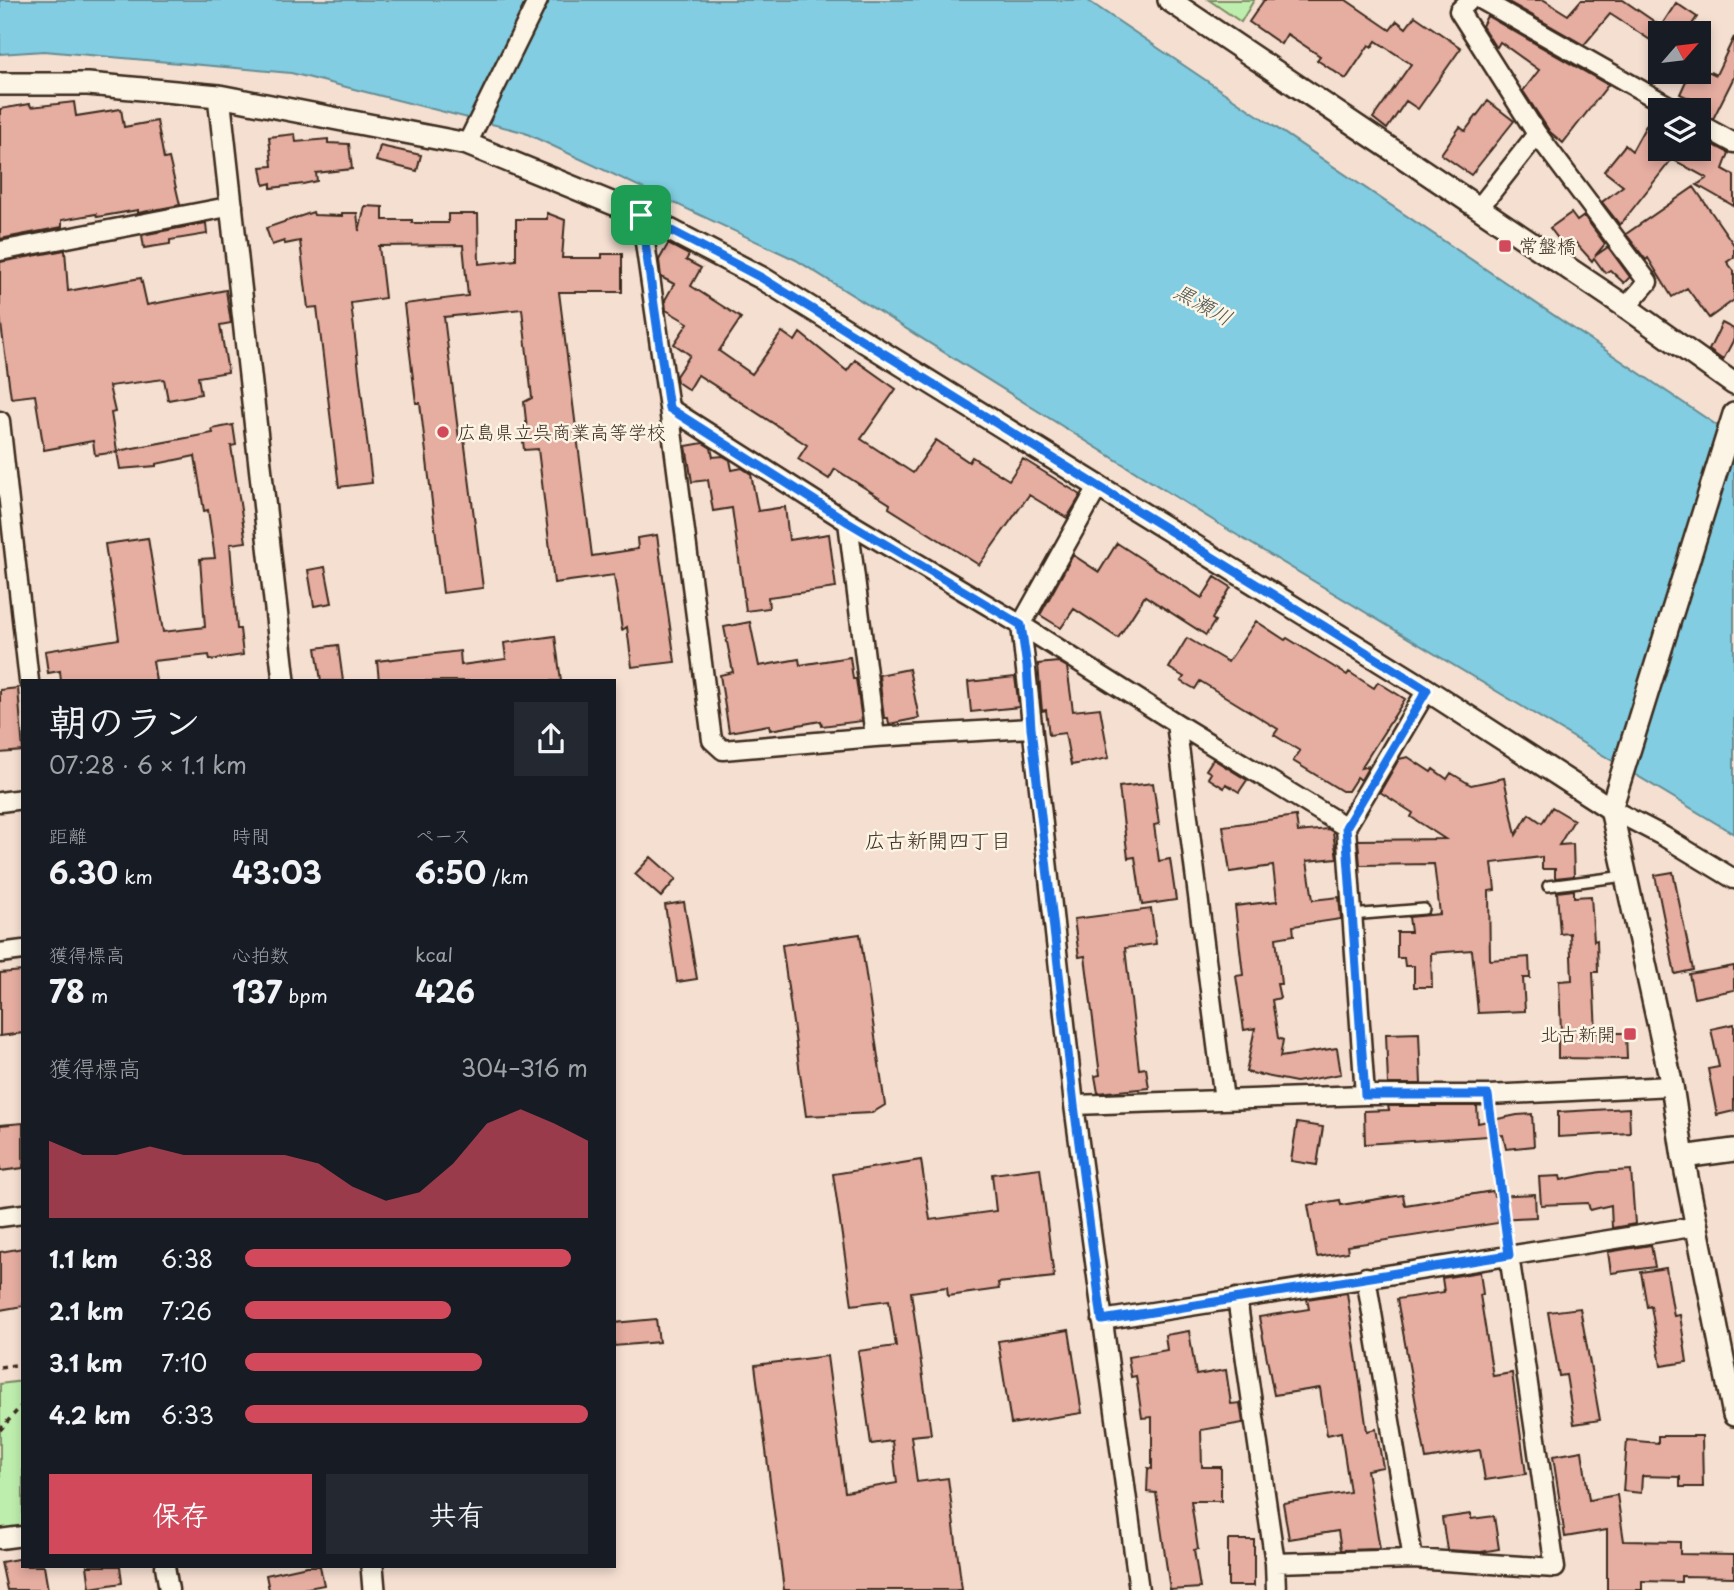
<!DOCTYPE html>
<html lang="ja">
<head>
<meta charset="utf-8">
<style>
	:root { --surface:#171b24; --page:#242831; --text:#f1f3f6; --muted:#9ea1a6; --accent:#d1495b }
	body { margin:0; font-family:"Playpen Sans","Klee One",sans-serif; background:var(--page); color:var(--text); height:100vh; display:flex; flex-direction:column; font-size:26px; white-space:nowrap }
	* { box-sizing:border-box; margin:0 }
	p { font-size:23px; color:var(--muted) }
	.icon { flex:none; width:38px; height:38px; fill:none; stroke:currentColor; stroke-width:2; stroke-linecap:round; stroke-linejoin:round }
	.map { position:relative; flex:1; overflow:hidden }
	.details { position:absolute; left:21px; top:679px; width:595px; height:889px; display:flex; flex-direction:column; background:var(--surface); border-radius:0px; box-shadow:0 4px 10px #0003 }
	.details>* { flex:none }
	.needle { width:46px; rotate:62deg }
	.buttons { position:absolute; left:1648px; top:21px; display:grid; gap:14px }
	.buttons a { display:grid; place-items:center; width:63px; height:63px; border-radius:0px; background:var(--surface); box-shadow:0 4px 10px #0003; font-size:35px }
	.pin { position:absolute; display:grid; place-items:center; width:60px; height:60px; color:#fff; margin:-30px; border-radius:14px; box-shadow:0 4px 10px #0006 }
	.round { display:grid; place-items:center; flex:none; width:74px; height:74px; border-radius:0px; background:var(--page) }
	.headline { display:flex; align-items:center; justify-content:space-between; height:119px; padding:0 28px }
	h1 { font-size:38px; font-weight:700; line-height:52px }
	.metrics { display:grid; grid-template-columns:repeat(3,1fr); gap:10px; height:119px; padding:7px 28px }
	.metrics div { display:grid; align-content:center }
	.metrics b { font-size:30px; font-weight:700 }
	.metrics small { font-size:19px; font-weight:400 }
	.metrics p { font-size:19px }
	.chart { height:196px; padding:14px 28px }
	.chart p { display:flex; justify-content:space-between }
	.chart svg { width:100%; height:126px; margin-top:7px; fill:var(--accent); opacity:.7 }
	.action { display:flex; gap:14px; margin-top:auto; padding:14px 28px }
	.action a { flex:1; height:80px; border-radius:0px; background:var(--accent); color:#fff; font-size:28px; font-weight:700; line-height:80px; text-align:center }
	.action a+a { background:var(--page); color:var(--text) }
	ul { padding:0 28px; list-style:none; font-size:23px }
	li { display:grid; grid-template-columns:112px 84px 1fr; align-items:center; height:52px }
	li i { height:18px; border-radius:9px; background:var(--accent) }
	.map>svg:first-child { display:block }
</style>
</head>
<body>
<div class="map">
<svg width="1734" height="1590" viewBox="0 0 1734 1590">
	<rect width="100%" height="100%" fill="#f5dfd1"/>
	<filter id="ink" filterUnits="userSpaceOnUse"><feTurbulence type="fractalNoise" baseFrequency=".0143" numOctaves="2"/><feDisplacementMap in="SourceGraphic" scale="14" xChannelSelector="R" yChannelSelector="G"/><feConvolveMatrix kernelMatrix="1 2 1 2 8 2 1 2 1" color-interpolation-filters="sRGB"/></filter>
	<g filter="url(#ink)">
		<path fill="#beeead" stroke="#7c8c66" stroke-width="2" d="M1209,0H1254L1241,22Z
			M23,1381V1527L0,1531V1384Z"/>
		<path fill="#82cde1" stroke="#668c93" stroke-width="2" d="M0,0H1087L1734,437V834L1227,529L796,260L523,132L291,73L44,51L0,54Z"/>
		<path fill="#e6ada1" stroke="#3b2a1e" stroke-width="2" d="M1264,0H1346L1390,30L1397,21L1406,28L1415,16L1461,48L1418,109L1406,101L1387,129L1373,118L1411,64L1376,41L1372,47L1369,45L1346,79L1317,60L1320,56L1287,34L1281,44L1249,22Z
			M1505,0H1544L1568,15L1581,0H1623L1661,26L1676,3L1697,17L1686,33H1661V47L1610,14L1584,45Z
			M1487,16L1608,85L1563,143L1550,132L1523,91L1539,70L1500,42L1497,47L1494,45L1482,26Z
			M1734,37V77L1713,119L1699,113V103L1680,94L1690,72H1710L1716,75Z
			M1488,101L1514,121L1471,175L1441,154L1460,127L1465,131Z
			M74,102L76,116L121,109L124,127L157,121L164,159L169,158L180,205L138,213V210L97,217L96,214L62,220V227L0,239V109L30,104L31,107Z
			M1654,111L1661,114V149H1699V137L1729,153L1723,169L1734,175V206L1697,185L1707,178L1672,159L1620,225L1602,202L1623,186L1604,171L1625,145L1632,151Z
			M295,134L296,142L328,139V143L349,144L352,169L316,173L317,181L303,184L271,188V183L264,185L261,167L272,166L269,137Z
			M380,146L421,155L417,171L376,161Z
			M1694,187L1734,245V257L1727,262L1734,271V300L1709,318L1687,288L1672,297L1648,258L1646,260L1626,234Z
			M365,206L383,207V220H412V223H448V214H478L479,264L516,260V219H547V213L565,220L562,258H602V254H622V292H559L592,556L638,549L637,538L657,535L675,662L632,667L627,627L622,630L614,575L554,583L538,449L524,450L522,431L527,430L524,402L532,398L522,309L444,317L459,439L464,438L483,588L443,593L420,403H416L404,304L468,296L463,245L379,246L385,298L351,303L372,483L339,487L317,307L308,308L300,241L285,244L284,241L272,245L266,228L313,212L314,215L342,216V213H357L359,231Z
			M1571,213L1577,221L1584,216L1605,244L1595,256L1608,247L1630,277L1624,283L1610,270L1605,273L1594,258L1592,261L1575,242L1566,249L1550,228Z
			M206,223L207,234L170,240V244L144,248L142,235Z
			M668,244L689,255L686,260L701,268L691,286L741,318L719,351L752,374L782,332L795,341L800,333L847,371L855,360L896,389L861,439L913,473L936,440L969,462L972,457L1009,480L1023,459L1081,495L1067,518L1029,495L979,565L889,508L890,504L835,469L829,479L798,459L807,445L698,375L689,390L677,382L676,376L690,355L674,344L688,323L666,310L665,300L674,284L661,277L659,260Z
			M65,250L68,291L141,278L147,305L226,290L231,323L220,325L228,372L198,377L201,394L168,400L164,379L109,386L115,412L111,413L117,451L213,433L212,429L233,425L236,445L231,446L246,542L230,544L237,629H240L243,655L210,660L209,655L153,661L156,681H61L60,671L48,673L45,651L119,639L105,544L148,538L163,632L205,627L200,559L215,558L208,510L204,511L195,456L156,464V466L120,469L117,452L95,455L93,441L44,450L35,395L11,398L0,317V262Z
			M1722,323L1734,329V339L1723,360L1709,350Z
			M703,443L711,448L713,457L723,456L730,460L732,470L742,468L751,474L758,511L785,507L789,540L829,534L836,588L768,597L769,608L746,611L732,508L713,511L708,480L692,482L686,446Z
			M1117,543L1202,598L1215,577L1231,587L1212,619L1215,621L1206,635L1145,596L1118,638L1074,609L1061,628L1040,615L1073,555L1099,572Z
			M325,567L332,603L314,606L308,570Z
			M1256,621L1285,640L1287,638L1347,675L1349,672L1374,688L1378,682L1405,699L1361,768L1369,766L1361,780L1357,777L1348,791H1342L1293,761L1300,751L1274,735L1278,729L1200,681L1195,689L1181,681L1184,677L1169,668L1187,638L1228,662Z
			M750,622L759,666L799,659L800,665L850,657L853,679H856L862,721L822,726L821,721L770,730L769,725L729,732L720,675L733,672L724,627Z
			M555,636L561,681H379L377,661L460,651L461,665L506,659L504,643Z
			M338,645L343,681H321L316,648Z
			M1058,662L1067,667L1073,711L1100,708L1109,758L1071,765L1065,733L1049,735L1046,710L1042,711L1038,664Z
			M909,669L919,718L889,724L888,718H884L879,675Z
			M1015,677L1019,707L971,712L968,682Z
			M18,688L23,751L0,753V690Z
			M1408,757L1431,772L1433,769L1447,779L1451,773L1471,785L1504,778L1516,835L1529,814L1542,823L1552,807L1574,820L1559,845L1573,844L1574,876L1555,878V869H1542V857L1492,863L1495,890L1489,891L1490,960L1529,957L1530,978H1523L1525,1011L1478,1013L1472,950L1431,953L1432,987H1414V966H1405L1404,958H1397V932H1411L1409,917L1440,914L1434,864L1360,865L1358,840L1445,839L1411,817L1413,813L1380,792L1399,759Z
			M1213,759L1247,780L1239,792L1226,784L1224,788L1208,778L1211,773L1206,770Z
			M1153,783L1159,824L1154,825L1159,861L1170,859L1176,900L1142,905L1135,857L1128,858L1119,787Z
			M1296,816L1298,832L1328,829L1333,832L1337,858L1307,861L1313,900L1339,897L1341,919L1293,926L1294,935L1276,938L1281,984H1277L1280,998L1272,1000L1278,1038L1283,1040L1280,1057L1337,1048L1341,1074L1296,1082L1246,1072L1255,1028L1244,1030L1236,976L1243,975L1235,906L1277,901L1273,866L1230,872L1223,826Z
			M651,857L676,879L661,897L635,874Z
			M1673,872L1693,970L1675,974L1655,875Z
			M1574,890V897L1591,896L1594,941L1597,940L1598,972H1593L1596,1033H1626L1627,1059L1558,1058V1032H1561L1559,981L1572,980L1570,933L1560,934L1557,892Z
			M684,902L697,979L677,982L665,905Z
			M1151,909L1156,944L1125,948L1139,1069L1146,1068L1149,1088L1098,1093L1095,1076L1100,1075L1085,956L1079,957L1074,919Z
			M860,934L885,1105L872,1113L806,1116L782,945Z
			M1734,966V990L1694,998L1689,974Z
			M23,971V1033L0,1036V973Z
			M1734,1024V1111L1717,1115L1708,1069L1719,1067L1711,1029Z
			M1419,1033L1421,1084H1388L1386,1034Z
			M1388,1106H1477L1478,1123L1517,1115L1532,1114L1534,1146L1506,1149L1503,1135L1365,1144L1364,1111L1389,1110Z
			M1629,1108L1630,1133L1558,1137V1112Z
			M23,1123V1168L0,1171V1125Z
			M1297,1123L1323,1127L1317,1165L1291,1161Z
			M921,1160L930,1220L996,1211L992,1174L1040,1168L1054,1277L998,1283L999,1289L948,1296L947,1287L911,1292L931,1434L911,1436L917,1482L948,1478L962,1590H784L755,1365L827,1356L845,1492L897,1483L892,1441L871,1444L858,1351L896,1346L889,1300L852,1305L833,1174Z
			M1631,1170L1635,1224L1612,1228L1611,1205L1590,1210L1588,1203L1541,1205L1539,1177L1560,1176L1561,1180L1600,1172Z
			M1493,1191L1494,1196L1535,1194L1536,1217L1498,1219V1223L1347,1246L1348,1252L1317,1257L1308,1205L1340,1200L1341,1205L1403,1195L1405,1205Z
			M1651,1245L1655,1267L1611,1273L1608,1252Z
			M23,1248V1306L0,1310V1252Z
			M1666,1268L1674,1316L1680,1315L1687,1362L1661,1366L1651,1306L1647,1307L1641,1272Z
			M1480,1272L1483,1294L1480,1295L1493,1376L1512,1373L1526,1474L1485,1480L1480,1450L1426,1459L1397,1299L1444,1292L1442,1278Z
			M1347,1293L1367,1431L1376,1429L1383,1467L1367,1470L1380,1549L1341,1550L1338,1531L1289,1539L1283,1503L1350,1492L1341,1432L1327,1435L1320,1388L1274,1395L1259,1317L1309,1309L1307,1299Z
			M1580,1308L1600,1420L1574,1424L1566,1375L1559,1376L1548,1312Z
			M656,1319L659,1342L614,1346V1323Z
			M1069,1330L1082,1413L1011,1424L998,1341Z
			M1189,1331L1196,1375L1226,1370L1231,1404L1240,1403L1243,1423L1201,1430L1202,1467H1221V1501H1191L1198,1549L1194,1550L1200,1588L1170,1590L1156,1493L1147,1492L1148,1468L1152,1469V1417L1142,1418L1136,1376L1131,1377L1128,1357L1167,1350L1165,1335Z
			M1658,1436H1702L1703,1487H1680V1477L1642,1476L1641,1493L1623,1491L1627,1440L1658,1443Z
			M1582,1451L1589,1500L1617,1495L1624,1541L1680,1542V1554L1734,1555V1577L1681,1576V1582L1642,1581V1590H1607V1530L1565,1537L1553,1456Z
			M1471,1514V1519L1494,1516L1499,1549L1481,1552L1447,1550L1442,1518Z
			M1228,1540H1254V1586H1228Z
			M23,1558V1566H44L48,1590H7L1,1562Z
			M87,1566H120L122,1583L90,1588Z
			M307,1566H320L324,1585L298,1590H269L266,1575Z"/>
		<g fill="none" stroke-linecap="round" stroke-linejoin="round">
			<defs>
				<path id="service" d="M1548,886L1625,876
					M1351,915L1424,909"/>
				<path id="minor" d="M1470,0L1459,11L1537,134L1648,282L1626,307
					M1482,0L1676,110
					M1699,124L1734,143
					M467,144L538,0
					M1479,208L1537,134
					M641,215L669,408L712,740L723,750L875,737L1031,728
					M0,251L233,206
					M669,408L848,522L1021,625L1176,723L1346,827
					M0,421L29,681
					M1099,485L1021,625L1074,1105L1139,1590
					M848,522L875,737
					M1176,723L1224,1100
					M0,802L23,799
					M1611,809L1663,836L1734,879
					M0,953L23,950
					M1365,1095H1488L1672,1086
					M1074,1105L1365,1095L1346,827L1427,690
					M0,1217L23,1214
					M1366,1277L1413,1559
					M1237,1298L1275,1563
					M1102,1320L1698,1226
					M0,1539L23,1536
					M165,1566L169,1590
					M1276,1590L1275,1563L1413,1559L1555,1568L1509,1255"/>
				<path id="tertiary" d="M1169,0L1626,307L1734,384
					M0,84H88L219,96L467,144L641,215L762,278L1427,690L1611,809
					M219,96L284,681
					M1734,414L1611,809L1672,1086L1683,1157L1734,1415
					M1683,1157L1734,1150
					M372,1566L374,1590"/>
			</defs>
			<use href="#service" stroke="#3b2a1e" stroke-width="14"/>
			<use href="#minor" stroke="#3b2a1e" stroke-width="23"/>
			<use href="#tertiary" stroke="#3b2a1e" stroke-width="26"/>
			<path stroke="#3b2a1e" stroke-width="3.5" stroke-dasharray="5 5" stroke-linecap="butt" d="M1490,1114L1507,1239
				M0,1367L23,1364
				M0,1430L23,1404"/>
			<use href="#service" stroke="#fcf5e5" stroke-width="9"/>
			<use href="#minor" stroke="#fcf5e5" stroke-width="18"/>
			<use href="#tertiary" stroke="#fcf5e5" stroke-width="21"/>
		</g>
	</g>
	<g fill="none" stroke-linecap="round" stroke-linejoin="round" filter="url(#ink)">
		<defs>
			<path id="route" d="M641,215L762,278L1427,690L1346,827L1365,1095H1488L1509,1255L1102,1320L1074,1105L1031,728L1027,667L1021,625L848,522L669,408Z"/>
		</defs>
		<use href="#route" stroke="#fff" stroke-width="14"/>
		<use href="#route" stroke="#1a73e8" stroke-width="9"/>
	</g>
	<g fill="#d1495b" stroke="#fcf5e5" stroke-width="2.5">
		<rect x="1498" y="239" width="14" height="14" rx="3.5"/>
		<circle cx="443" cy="432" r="7"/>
		<rect x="1623" y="1027" width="14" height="14" rx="3.5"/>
	</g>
	<g text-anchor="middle" stroke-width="5" stroke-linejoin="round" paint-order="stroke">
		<g font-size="19" fill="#3b2a1e" stroke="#fcf5e5" text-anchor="start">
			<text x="1519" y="253">常盤橋</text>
			<text x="457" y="439">広島県立呉商業高等学校</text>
			<text x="1616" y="1041" text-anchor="end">北古新開</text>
		</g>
		<g font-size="21" font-style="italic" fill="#4d534f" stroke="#fcf5e5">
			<text transform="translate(1203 305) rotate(29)" y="7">黒瀬川</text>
		</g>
		<g font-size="21" fill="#3b2a1e" stroke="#fcf5e5">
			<text x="938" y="848">広古新開四丁目</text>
		</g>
	</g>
</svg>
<div class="buttons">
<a><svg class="needle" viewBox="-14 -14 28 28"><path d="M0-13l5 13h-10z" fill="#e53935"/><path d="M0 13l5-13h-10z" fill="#9ea1a6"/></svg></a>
<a><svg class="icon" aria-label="layers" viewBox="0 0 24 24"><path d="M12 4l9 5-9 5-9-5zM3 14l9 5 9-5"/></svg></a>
</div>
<div class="pin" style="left:641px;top:215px;background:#1e9e55"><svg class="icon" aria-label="arrive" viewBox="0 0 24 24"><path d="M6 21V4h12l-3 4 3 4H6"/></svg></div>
<section class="details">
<div class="headline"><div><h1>朝のラン</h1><p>07:28 · 6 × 1.1 km</p></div><a class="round"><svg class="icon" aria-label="share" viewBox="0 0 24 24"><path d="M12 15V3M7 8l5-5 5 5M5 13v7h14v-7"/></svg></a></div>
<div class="metrics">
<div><p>距離</p><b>6.30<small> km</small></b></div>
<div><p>時間</p><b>43:03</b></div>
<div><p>ペース</p><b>6:50<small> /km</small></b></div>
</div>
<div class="metrics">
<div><p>獲得標高</p><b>78<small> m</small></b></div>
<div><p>心拍数</p><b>137<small> bpm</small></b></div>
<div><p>kcal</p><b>426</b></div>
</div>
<div class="chart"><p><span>獲得標高</span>304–316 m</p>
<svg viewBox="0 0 160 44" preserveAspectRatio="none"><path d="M0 44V17L10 22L20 22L30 19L40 22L50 22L60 22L70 22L80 25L90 33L100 38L110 35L120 25L130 11L140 6L150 11L160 17V44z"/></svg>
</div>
<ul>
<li><b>1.1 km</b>6:38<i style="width:95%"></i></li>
<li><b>2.1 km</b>7:26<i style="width:60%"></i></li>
<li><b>3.1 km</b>7:10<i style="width:69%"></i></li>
<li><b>4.2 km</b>6:33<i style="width:100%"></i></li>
</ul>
<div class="action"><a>保存</a><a>共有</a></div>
</section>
</div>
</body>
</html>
